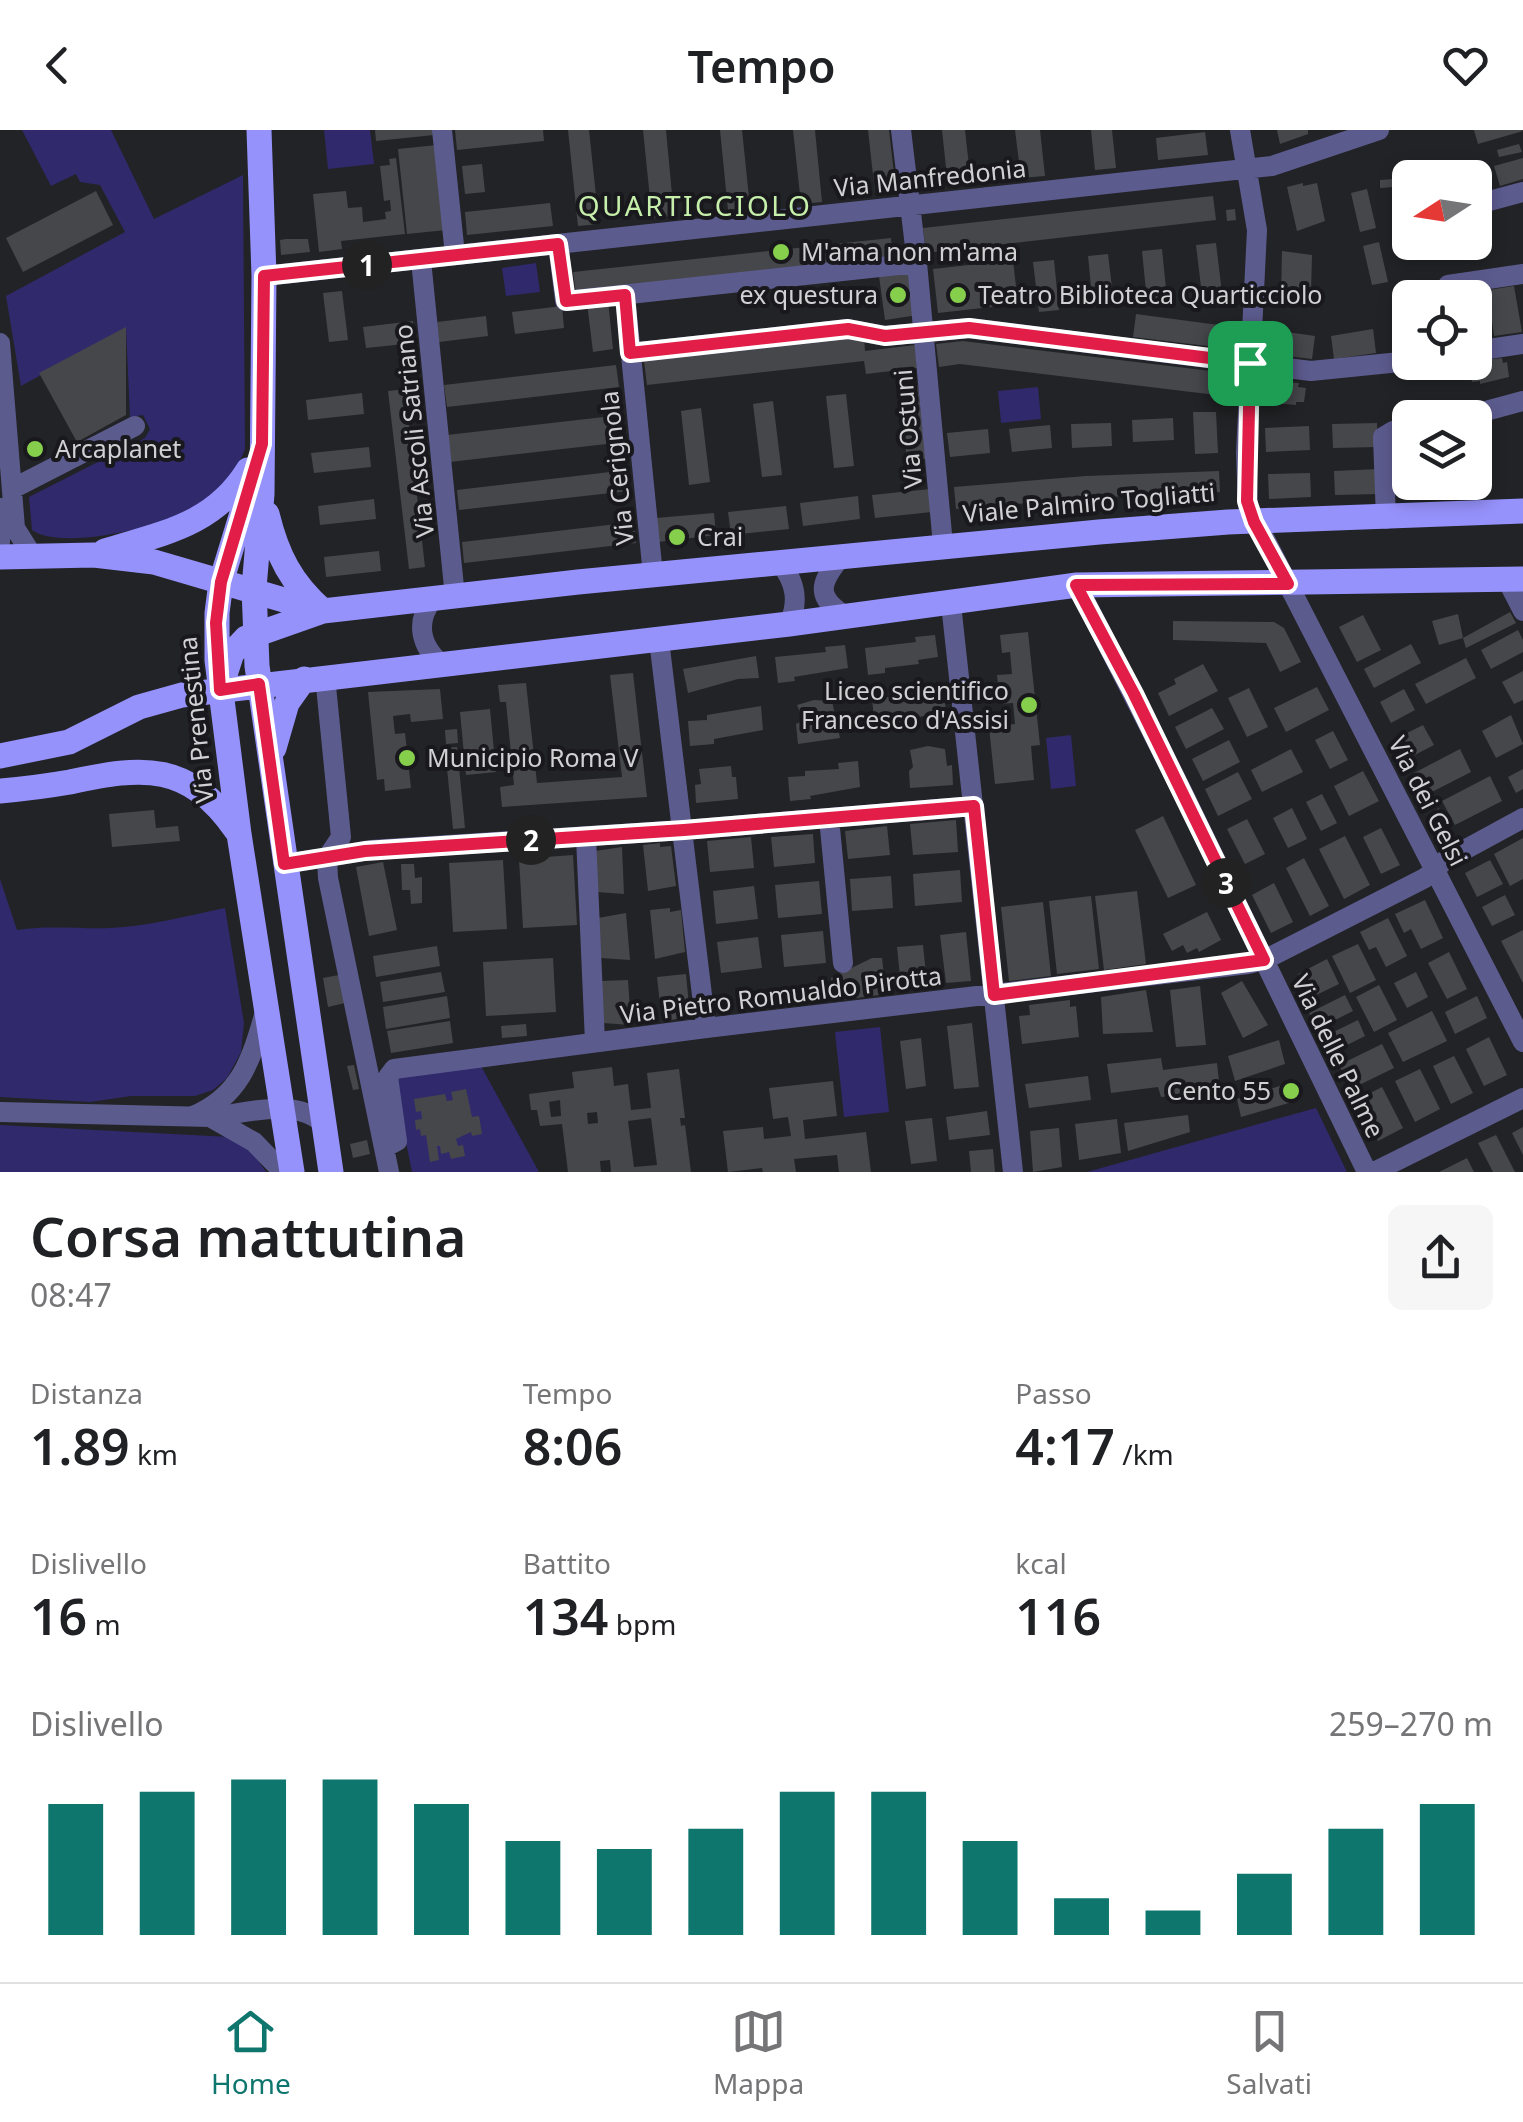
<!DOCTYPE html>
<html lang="it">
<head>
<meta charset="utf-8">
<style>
	:root { --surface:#fff; --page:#f6f6f6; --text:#202124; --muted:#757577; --line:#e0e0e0; --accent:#0f766e }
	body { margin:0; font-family:"Noto Sans",sans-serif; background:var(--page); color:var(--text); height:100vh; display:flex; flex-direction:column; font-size:38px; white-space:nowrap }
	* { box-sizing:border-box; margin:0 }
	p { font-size:32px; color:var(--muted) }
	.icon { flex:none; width:55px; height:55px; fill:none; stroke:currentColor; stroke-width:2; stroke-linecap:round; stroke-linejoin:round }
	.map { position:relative; height:1042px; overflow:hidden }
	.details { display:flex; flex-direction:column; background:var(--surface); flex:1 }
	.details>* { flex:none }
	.needle { width:65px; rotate:258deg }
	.controls { position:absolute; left:1392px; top:30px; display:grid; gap:20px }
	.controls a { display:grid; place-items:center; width:100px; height:100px; border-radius:15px; background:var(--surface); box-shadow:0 5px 15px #0003; font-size:50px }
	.pin { position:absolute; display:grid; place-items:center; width:85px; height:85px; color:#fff; margin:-42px; border-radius:20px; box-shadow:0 5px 15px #0006 }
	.km { position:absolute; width:50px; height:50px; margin:-25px; border-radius:50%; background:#222; color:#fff; font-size:28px; line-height:50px; text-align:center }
	.round { display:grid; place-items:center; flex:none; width:105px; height:105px; border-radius:15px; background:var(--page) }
	.summary { display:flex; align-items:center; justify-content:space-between; height:170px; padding:0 30px }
	h1 { font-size:55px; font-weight:600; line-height:75px }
	.figures { display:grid; grid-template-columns:repeat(3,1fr); gap:15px; height:170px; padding:10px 30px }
	.figures div { display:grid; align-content:center }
	.figures b { font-size:50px; font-weight:600 }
	.figures small { font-size:28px; font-weight:400 }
	.figures p { font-size:28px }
	.chart { height:280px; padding:20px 30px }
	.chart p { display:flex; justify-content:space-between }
	.chart svg { width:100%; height:180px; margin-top:10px; stroke:var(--accent); stroke-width:6 }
	header { display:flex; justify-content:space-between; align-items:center; height:130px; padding:0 30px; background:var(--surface); font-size:45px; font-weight:600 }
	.tab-bar { display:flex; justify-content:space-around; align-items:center; height:140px; border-top:2px solid var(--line); background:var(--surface); font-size:28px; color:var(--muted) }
	.tab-bar a { display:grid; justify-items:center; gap:5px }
	.tab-bar .selected { color:var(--accent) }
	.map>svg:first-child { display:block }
</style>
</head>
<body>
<header><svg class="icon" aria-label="back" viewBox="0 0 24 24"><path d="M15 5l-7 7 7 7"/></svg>Tempo<svg class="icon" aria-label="heart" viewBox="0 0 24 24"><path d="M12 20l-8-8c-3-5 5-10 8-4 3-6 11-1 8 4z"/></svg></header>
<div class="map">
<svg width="1523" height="1042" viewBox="0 0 1523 1042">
	<rect width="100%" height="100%" fill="#222326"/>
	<path fill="#30296b" d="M22,0H111L154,89L243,45L245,319C238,339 221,362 203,374C173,395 62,422 32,400L29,367L145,308L150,299L143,285L130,287L126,198L21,256L6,166L125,102L100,55L80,52L76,44L51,56Z
		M324,0H370L374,34L328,39Z
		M536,133L540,162L506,166L502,138Z
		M1038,257L1041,289L1001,293L998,261Z
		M1071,605L1076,656L1051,659L1046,608Z
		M0,749L17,800C49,795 78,799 110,798C149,796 187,786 225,778L244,893L241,922L227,948L213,960L195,966H131L90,972L0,967Z
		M880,897L889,982L844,987L835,902Z
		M481,936L539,1042H412L393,948Z
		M1316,978L1347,1042H1087Z
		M0,995L230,1007L253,1023L266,1042H0Z"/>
	<path fill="#46474b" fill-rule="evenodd" d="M375,0H433L434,5L376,11Z
		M455,0H543L544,11L457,20Z
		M568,0H589L599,94L578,96Z
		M643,0H666L674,86L652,88Z
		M720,0H742L750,77L728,80Z
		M793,0H815L822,72L801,74Z
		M868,0H889L896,61L875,63Z
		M942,0H965L971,54L948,56Z
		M1015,0H1040L1045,46L1021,48Z
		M1091,0H1112L1116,38L1095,40Z
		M1277,0H1308V4L1280,14Z
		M1474,0H1522L1523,1L1478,14Z
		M1205,2L1208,25L1158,30L1156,8Z
		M1519,14L1522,22L1499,27L1497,20Z
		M437,15L446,100L407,104L398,19Z
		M396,28L405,104L341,111L342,119L319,122L313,64L346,61L348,78L362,77L363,92L386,89L385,82L391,81L390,70L384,71L380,36L390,35L389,29Z
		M1523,28V49L1500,56L1494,36Z
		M482,34L485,62L465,64L462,36Z
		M1393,49L1394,57L1380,58V50Z
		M1303,53V56L1317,53L1325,91L1297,101L1287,57Z
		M1367,59L1376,98L1360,102L1351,63Z
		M96,61L113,95L23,142L6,108Z
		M1213,66L1216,90L926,123L923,98Z
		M550,73L553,96L467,105L465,82Z
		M1235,79L1236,90L1227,91L1226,80Z
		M891,108L893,130L576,164L573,142Z
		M286,109H308L310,122L281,125L280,110Z
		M1379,112L1388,152L1372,155L1363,116Z
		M1216,113L1222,163L1202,165L1196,115Z
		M1162,119L1167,168L1147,171L1142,121Z
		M1282,121L1312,125L1311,164L1281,167Z
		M1108,124L1114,174L1093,177L1088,126Z
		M1013,130L1018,174L938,183L933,139Z
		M1054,130L1059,180L1039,182L1033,132Z
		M912,141L918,185L885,190L879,146Z
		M1514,156L1522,202L1494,206L1488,160Z
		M342,161L348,210L329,212L323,163Z
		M608,170L613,219L593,222L587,173Z
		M1410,173V216L1402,217L1396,175Z
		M562,176L564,198L515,204L512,182Z
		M1136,184L1226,196L1224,218L1133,207Z
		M486,186L488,206L439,212L437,192Z
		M413,191L415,213L366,218L363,197Z
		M126,197V285L77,312L39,243Z
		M1373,199L1376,223L1334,229L1331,206Z
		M1273,200L1315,206L1312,229L1270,224Z
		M864,207L865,221L915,215L917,238L866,244L864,231L647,255L644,231Z
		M963,211L1219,242L1216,265L960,234L939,237L936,214Z
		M1502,228L1503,233L1507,232L1509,247L1480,254V251L1472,252L1470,237L1476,236L1475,231Z
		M616,235L619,257L447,277L444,255Z
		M1275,251L1299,253L1298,257L1306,258L1304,272H1296V275L1273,273V269L1266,268L1268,254H1275Z
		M918,255L926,329L907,331L899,258Z
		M405,259L425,437L409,439L388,261Z
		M362,263L364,284L308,290L306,270Z
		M846,264L854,336L834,338L826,266Z
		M773,271L782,345L762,347L753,274Z
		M701,278L710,352L689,355L681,281Z
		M1193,282H1216L1218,323L1195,324Z
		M621,285L624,312L450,332L447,305Z
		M1173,288L1174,310L1133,312L1132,290Z
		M1111,293L1112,316L1072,318L1071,294Z
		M1377,293L1378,317L1333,318L1332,294Z
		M1050,295L1052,318L1012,322L1009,299Z
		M1309,296L1310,320L1266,322L1265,298Z
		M988,299L990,323L950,327L947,303Z
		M369,317L371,337L314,343L311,323Z
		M1379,339L1380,364L1335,365L1334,341Z
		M627,340L629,361L459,380L457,360Z
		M1219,341L1220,362L1087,368L956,379L954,357L1086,346Z
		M1310,343L1311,367L1269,369L1268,344Z
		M930,359L932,382L875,388L872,365Z
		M858,366L860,389L803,396L800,373Z
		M374,369L376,389L320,395L318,376Z
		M786,376L789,399L731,405L728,382Z
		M714,383L716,405L658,412L656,388Z
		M634,392L636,413L464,433L462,412Z
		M379,421L381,441L326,447L324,427Z
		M1510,482L1516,493L1466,518L1463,508L1439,515L1432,491L1458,484L1463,508Z
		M1363,485L1381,520L1357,532L1339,497Z
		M1173,491L1274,492L1284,498L1301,532L1280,542L1266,513L1173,510Z
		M1518,500L1523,510V522L1491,539L1481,520Z
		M1028,502L1040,615L1031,616L1034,650L995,654L989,597L1015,594L1013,573L1000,574L997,545L1012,544L1010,522L1002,523L1000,505Z
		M935,505L938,527L918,530L919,534L885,538V543L868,545L865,518L916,512L915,507Z
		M1411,514L1421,533L1374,558L1364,539Z
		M845,515L848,538L794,547L795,551L778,553L775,527L826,522L825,517Z
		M756,526L759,548L738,549L688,563L683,539Z
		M1466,528L1476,548L1426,574L1415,554Z
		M1203,534L1218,561L1169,586L1158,563L1176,554L1174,549Z
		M1523,541V570L1514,574L1502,552Z
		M633,543L647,667L502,677L500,657L514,655L506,572H500L498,555L526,553L537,653L622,647L610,545Z
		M943,557L946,581L875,597L872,569L922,563V559Z
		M1317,557L1329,580L1286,602L1274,578Z
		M1249,558L1268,597L1247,607L1228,568Z
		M440,559L443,589L411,592L410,584L393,586L395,604L405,603L411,658L385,661L384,649L377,650L368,562Z
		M1404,559L1415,580L1391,593L1380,572Z
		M814,570L832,571L840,608L798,614L796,594L800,592L801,585L797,575Z
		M761,576L763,600L714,609V614L690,616L688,591L707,590V585Z
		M1212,578L1224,599L1186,619L1175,597Z
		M490,579L496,642L466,645L460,582Z
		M1511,585L1523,614L1496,628L1482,601Z
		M1423,595L1434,615L1409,628L1399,607Z
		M457,599L458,613L446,614L445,600Z
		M1333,601L1348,630L1330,639L1315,610Z
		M1229,610L1240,632L1203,651L1192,629Z
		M928,616L945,619L947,636L952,635L953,655L910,658L909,641L913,637L910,620Z
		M457,617L465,698L453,699L445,618Z
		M1291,619L1303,642L1262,662L1251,640Z
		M1460,619L1471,642L1426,665L1414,643Z
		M858,631L860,657L810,666L811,669L790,671L788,647L805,646V641L839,639L838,633Z
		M731,636L732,647H736L738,669L696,673L695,655L701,654L699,639Z
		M1523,639V659L1516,663L1508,647Z
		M1363,641L1379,671L1349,686L1334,656Z
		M1238,642L1252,669L1218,686L1205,659Z
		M1490,646L1502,671L1455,695L1442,671Z
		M1322,664L1337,693L1321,701L1306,672Z
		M1292,678L1307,709L1288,718L1273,688Z
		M1439,678L1446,692L1436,697L1429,684Z
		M154,680L156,698L178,696L180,711L112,717L109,684Z
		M1163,686L1196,755L1168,768L1135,700Z
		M1247,689L1265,724L1245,734L1227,699Z
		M956,690L958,722L913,725L910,694Z
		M887,696L890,725L848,729L845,701Z
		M1381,698L1400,735L1381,744L1363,707Z
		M813,704L815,733L774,737L771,707Z
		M1345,706L1370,755L1344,769L1319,719Z
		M751,707L754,738L710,742L707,711Z
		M1523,708V749L1510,756L1494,724Z
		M660,713V717L671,716L676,756L648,761L643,715Z
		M622,717L624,764L597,762L595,721Z
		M573,725L577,795L523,798L519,729Z
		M1304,728L1329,776L1310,786L1286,738Z
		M503,730L507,799L453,802L449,733Z
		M1490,730L1503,754L1477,767L1465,743Z
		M383,732L397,800L369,806L356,737Z
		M401,734H414L415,748L422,747V773L411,774L410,760H402Z
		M960,740L962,772L915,776L913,744Z
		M891,746L893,778L852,781L850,749Z
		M819,751L822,784L778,788L775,755Z
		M1274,753L1293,792L1271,803L1252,765Z
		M754,756L758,789L716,794L713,761Z
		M1137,761L1146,834L1104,840L1095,766Z
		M1505,765L1515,785L1492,796L1482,777Z
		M1091,766L1099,839L1057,844L1049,771Z
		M1425,770L1443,808L1421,819L1411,799L1404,803L1395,784Z
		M1043,772L1051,846L1009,851L1001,777Z
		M670,778V782L681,780L685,822L655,829L650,780Z
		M1207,782L1221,810L1199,822L1197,818L1187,823L1183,815L1172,821L1163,804Z
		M626,783L630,830L601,828L598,788Z
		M1388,788L1407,826L1386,837L1376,817L1369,820L1360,802Z
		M1523,800V853L1501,811Z
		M823,801L826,833L784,837L781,805Z
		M966,802L971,851L946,853L940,805Z
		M758,807L762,838L721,843L717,812Z
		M1358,814L1376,850L1350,863L1332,826Z
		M923,815L927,854L901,857L897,817Z
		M437,816L440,836L376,847L373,826Z
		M1449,822L1467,859L1447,869L1428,833Z
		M553,828L556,882L486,886L483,832Z
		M872,828H882L886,864L833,871L831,848Z
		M1327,829L1339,854L1310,868L1298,844Z
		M441,842L445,862L383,872L380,852Z
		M1416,842L1428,867L1407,878L1394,853Z
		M686,844L690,886L662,892L657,847Z
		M339,845L345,873L328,877L323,848Z
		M628,850L631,895L603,893L601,851Z
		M1242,851L1268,895L1243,908L1221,863Z
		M1379,855L1397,890L1374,902L1356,867Z
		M1200,856L1206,915L1176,917L1170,860Z
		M1146,860L1153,902L1103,904L1101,867Z
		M1345,865L1353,881L1317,899L1309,883Z
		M447,866L450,888L386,899L383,877Z
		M1477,866L1487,888L1455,904L1445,882Z
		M1070,870V877L1076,876L1079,907L1022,914L1019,886L1030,885L1029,875Z
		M1432,881L1447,911L1403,932L1388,903Z
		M1358,890L1365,906L1329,924L1321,908Z
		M450,891L453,913L391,923L387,901Z
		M972,893L979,957L954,959L947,896Z
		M526,894L527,906L502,908L501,896Z
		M1489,907L1507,945L1484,956L1466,919Z
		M921,908L926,956L906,959L900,911Z
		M1279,910L1285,934L1235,951L1228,926Z
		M1382,914L1394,938L1351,959L1339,935Z
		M1454,926L1473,963L1451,974L1433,936Z
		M1161,928L1163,940L1217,933L1220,961L1161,967L1158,957L1111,963L1107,934Z
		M354,935L359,959L353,960L347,936Z
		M612,937L614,956L628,954L631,980L651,978L647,943L679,939L685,988H680L681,996L685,995L691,1042H611L610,1030L600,1031L601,1042H568L562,994L540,996L537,980H531L529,964L574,958L572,942ZM560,970L561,986L551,987L549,972ZM597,982L598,993L588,994L587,983ZM651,988L657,1035L634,1037L628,991Z
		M1420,939L1440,979L1415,992L1395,951Z
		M1088,946L1091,970L1029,978L1025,954Z
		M833,951L837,986L803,990L805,1009L866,1002L871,1042H839L837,1025L794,1029L796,1042H763L762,1038L728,1042L723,1001L763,997L764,1009L791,1006L788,987L773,989L769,958Z
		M1293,952L1299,970L1241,987L1237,969Z
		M1382,957L1403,998L1378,1011L1357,970Z
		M466,959L472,987L479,986L482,1004L472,1006L471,1002L456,1009L458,1016L463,1015L465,1026L451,1029L449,1022L441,1024L440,1016H437L439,1030L430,1032L426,1005L421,1006L420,999L416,1000L415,990L422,989L421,981L416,982L414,969L445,964L447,971L453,970L451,962Z
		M987,981L990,1005L949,1010L946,987Z
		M1188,985L1190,1002L1128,1021L1124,993Z
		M932,988L937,1031L911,1034L905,991Z
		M1117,989L1121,1023L1079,1030L1075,994Z
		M1523,997V1025L1512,1003Z
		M1059,998L1062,1037L1033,1042L1030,1001Z
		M1496,1005L1515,1042H1493L1478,1013Z
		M367,1010L370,1024L353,1028L350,1014Z
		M993,1019L995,1042H971L969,1021Z
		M1467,1028L1474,1042H1439Z"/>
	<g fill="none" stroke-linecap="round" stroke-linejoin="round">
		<path stroke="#5c5b8e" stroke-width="20" d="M442,0L455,125
			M901,0L917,133L943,415
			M1240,0L1257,100L1246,323L1248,376L1523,912
			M1478,74L1523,62
			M558,114L565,171L917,133
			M421,130L455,467
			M264,146L1272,36L1379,0
			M1448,155L1523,144
			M625,165L653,445
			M0,213L15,398L32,425
			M1475,221L1523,214
			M630,223L848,199L885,206L969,198L1311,241L1410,231
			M1460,288L1523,271
			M12,359L135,296
			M1386,389L1383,307L1393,301L1410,297
			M0,412L1,378
			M841,427C819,454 815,467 847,487
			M781,434C796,453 799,472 789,494
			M1507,450L1523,481
			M1077,455L1182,661L1367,1042
			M432,470C415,493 421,516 441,534
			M951,474L1013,1042
			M659,510L706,898
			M325,546L341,707L327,728L328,748L389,1042
			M829,688L843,833
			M586,707L595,912
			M285,734L371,720L684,700L974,676
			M0,982L210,987L254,1012L283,1042
			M193,986C239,967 252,930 264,885
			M212,987C248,983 295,967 324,994
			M384,1018L397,1011L388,947L394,939L706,898L1248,834L1264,830L1425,748L1444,731L1523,688
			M1374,1042L1523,968"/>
		<path stroke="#9692fc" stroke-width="25" d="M259,0L264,146L262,364L254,458L257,536L331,1042
			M253,347L221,452L217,483V530L239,704L292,1042
			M267,384C277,425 291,453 323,481
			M105,421C163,403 214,395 248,340
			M0,427L94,425L154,432L318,480
			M220,560L232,523L246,508L323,481L578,452L1099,402L1228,392L1523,381
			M274,618L287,573L304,549
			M0,626L69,612L139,577L182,565L789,494L1077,455L1523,449
			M0,661C23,659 47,656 70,652C144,636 188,632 236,700"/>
	</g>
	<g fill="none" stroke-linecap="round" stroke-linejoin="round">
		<defs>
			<path id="route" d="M558,114L566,171L625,165L630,223L848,199L885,206L969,198L1250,233L1247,371L1254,392L1288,454L1076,455L1134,564L1264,830L994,865L974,676L684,700L365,721L284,734L259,554L220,560L216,493L221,452L262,314L264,146Z"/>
		</defs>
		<use href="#route" stroke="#fff" stroke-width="20"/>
		<use href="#route" stroke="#e11d48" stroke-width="12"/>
	</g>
	<g fill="#86cf4c" stroke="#19191d" stroke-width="4">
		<circle cx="781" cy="122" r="10"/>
		<circle cx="898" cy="165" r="10"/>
		<circle cx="958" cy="165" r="10"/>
		<circle cx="35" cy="319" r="10"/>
		<circle cx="677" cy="407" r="10"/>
		<circle cx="1029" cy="575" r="10"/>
		<circle cx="407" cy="628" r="10"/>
		<circle cx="1291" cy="961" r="10"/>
	</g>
	<g text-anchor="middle" stroke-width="8" stroke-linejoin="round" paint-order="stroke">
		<g font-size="25" fill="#d1d1d4" stroke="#19191d">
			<text transform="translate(930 48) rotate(-6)" y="9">Via Manfredonia</text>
			<text transform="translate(908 299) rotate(-95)" y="9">Via Ostuni</text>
			<text transform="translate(414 301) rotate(-96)" y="9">Via Ascoli Satriano</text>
			<text transform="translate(617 338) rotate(-96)" y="9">Via Cerignola</text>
			<text transform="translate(1089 373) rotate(-5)" y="9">Viale Palmiro Togliatti</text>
			<text transform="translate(196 590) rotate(-96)" y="9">Via Prenestina</text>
			<text transform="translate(1428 671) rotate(63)" y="9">Via dei Gelsi</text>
			<text transform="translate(781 865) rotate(-7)" y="9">Via Pietro Romualdo Pirotta</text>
			<text transform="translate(1338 926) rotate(64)" y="9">Via delle Palme</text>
		</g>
		<g font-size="25" fill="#d1d1d4" stroke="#19191d" text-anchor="start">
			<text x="801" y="131">M'ama non m'ama</text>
			<text x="878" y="174" text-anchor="end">ex questura</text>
			<text x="978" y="174">Teatro Biblioteca Quarticciolo</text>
			<text x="55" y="328">Arcaplanet</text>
			<text x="697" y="416">Crai</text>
			<text x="1009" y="570" text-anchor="end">Liceo scientifico<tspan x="1009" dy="29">Francesco d'Assisi</tspan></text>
			<text x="427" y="637">Municipio Roma V</text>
			<text x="1271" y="970" text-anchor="end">Cento 55</text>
		</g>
		<g font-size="28" letter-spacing="2.5" fill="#c5efab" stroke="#19191d">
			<text x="695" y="86">QUARTICCIOLO</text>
		</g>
	</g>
</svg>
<div class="controls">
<a><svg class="needle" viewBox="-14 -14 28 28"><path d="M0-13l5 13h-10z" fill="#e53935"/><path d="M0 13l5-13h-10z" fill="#757577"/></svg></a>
<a><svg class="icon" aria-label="locate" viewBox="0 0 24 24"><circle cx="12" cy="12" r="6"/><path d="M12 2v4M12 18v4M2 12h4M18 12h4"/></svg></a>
<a><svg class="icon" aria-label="layers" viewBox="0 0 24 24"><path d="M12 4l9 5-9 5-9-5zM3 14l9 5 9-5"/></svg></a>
</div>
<div class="pin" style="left:1250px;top:233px;background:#1e9e55"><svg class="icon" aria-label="arrive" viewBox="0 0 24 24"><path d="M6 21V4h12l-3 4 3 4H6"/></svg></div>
<b class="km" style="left:367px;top:135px">1</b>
<b class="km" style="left:531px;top:710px">2</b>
<b class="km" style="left:1226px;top:753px">3</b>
</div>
<section class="details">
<div class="summary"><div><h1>Corsa mattutina</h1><p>08:47</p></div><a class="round"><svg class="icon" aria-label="share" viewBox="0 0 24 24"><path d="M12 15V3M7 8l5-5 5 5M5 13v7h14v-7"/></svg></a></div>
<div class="figures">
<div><p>Distanza</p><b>1.89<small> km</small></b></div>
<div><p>Tempo</p><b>8:06</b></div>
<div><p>Passo</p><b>4:17<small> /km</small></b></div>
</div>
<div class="figures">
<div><p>Dislivello</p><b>16<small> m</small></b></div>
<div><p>Battito</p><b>134<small> bpm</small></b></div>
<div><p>kcal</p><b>116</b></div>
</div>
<div class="chart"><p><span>Dislivello</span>259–270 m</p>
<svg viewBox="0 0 160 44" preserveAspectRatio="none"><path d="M5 44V12M15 44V9M25 44V6M35 44V6M45 44V12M55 44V21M65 44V23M75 44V18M85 44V9M95 44V9M105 44V21M115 44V35M125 44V38M135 44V29M145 44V18M155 44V12"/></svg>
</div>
</section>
<nav class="tab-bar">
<a class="selected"><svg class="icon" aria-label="home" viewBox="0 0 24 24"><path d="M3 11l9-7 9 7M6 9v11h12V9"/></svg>Home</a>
<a><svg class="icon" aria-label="map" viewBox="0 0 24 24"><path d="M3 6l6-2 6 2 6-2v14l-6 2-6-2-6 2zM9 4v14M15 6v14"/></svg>Mappa</a>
<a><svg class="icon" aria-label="saved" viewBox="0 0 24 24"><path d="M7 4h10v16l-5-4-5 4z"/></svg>Salvati</a>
</nav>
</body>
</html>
